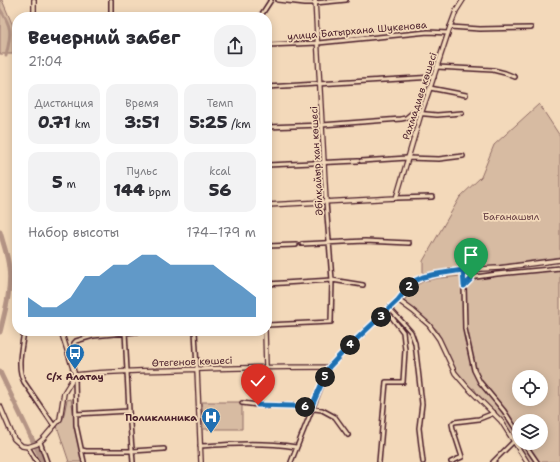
<!DOCTYPE html>
<html lang="ru">
<head>
<meta charset="utf-8">
<style>
	:root { --surface:#fff; --page:#f2f2f3; --text:#2b2b33; --muted:#7c7c81; --accent:#1f6fb2 }
	body { margin:0; font-family:"Shantell Sans",sans-serif; background:var(--page); color:var(--text); height:100vh; display:flex; flex-direction:column; font-size:15px; white-space:nowrap }
	* { box-sizing:border-box; margin:0 }
	p { font-size:13px; color:var(--muted) }
	.icon { flex:none; width:22px; height:22px; fill:none; stroke:currentColor; stroke-width:2; stroke-linecap:round; stroke-linejoin:round }
	.map { position:relative; flex:1; overflow:hidden }
	.panel { position:absolute; left:12px; top:12px; width:260px; height:324px; display:flex; flex-direction:column; background:var(--surface); border-radius:16px; box-shadow:0 2px 10px #0003 }
	.panel>* { flex:none }
	.fabs { position:absolute; left:512px; top:370px; display:grid; gap:8px }
	.fabs a { display:grid; place-items:center; width:36px; height:36px; border-radius:50%; background:var(--surface); box-shadow:0 2px 10px #0003; font-size:20px }
	.pin { position:absolute; display:grid; place-items:center; width:34px; height:34px; color:#fff; margin:-41px -17px; border-radius:50% 50% 50% 0; rotate:-45deg; box-shadow:0 0 4px #0007 }
	.pin .icon { rotate:45deg }
	.km { position:absolute; width:20px; height:20px; margin:-10px; border-radius:50%; background:#222; color:#fff; font-size:11px; line-height:20px; text-align:center }
	.round { display:grid; place-items:center; flex:none; width:42px; height:42px; border-radius:16px; background:var(--page) }
	.summary { display:flex; align-items:center; justify-content:space-between; height:68px; padding:0 16px }
	h1 { font-size:18px; font-weight:800; line-height:30px }
	.stats { display:grid; grid-template-columns:repeat(3,1fr); gap:6px; height:68px; padding:4px 16px }
	.stats div { display:grid; align-content:center; border-radius:10px; background:var(--page); text-align:center }
	.stats b { font-size:17px; font-weight:800 }
	.stats small { font-size:11px; font-weight:400 }
	.stats p { font-size:11px }
	.chart { height:112px; padding:8px 16px }
	.chart p { display:flex; justify-content:space-between }
	.chart svg { width:100%; height:72px; margin-top:4px; fill:var(--accent); opacity:.7 }
	.map>svg:first-child { display:block }
</style>
</head>
<body>
<div class="map">
<svg width="560" height="462" viewBox="0 0 560 462">
	<rect width="100%" height="100%" fill="#f3d9ba"/>
	<filter id="ink" filterUnits="userSpaceOnUse"><feTurbulence type="fractalNoise" baseFrequency=".025" numOctaves="2"/><feDisplacementMap in="SourceGraphic" scale="8" xChannelSelector="R" yChannelSelector="G"/><feConvolveMatrix kernelMatrix="1 2 1 2 8 2 1 2 1" color-interpolation-filters="sRGB"/></filter>
	<g filter="url(#ink)">
		<path fill="#d7bba2" stroke="#906d66" fill-rule="evenodd" d="M0,0H2L13,26V54H0Z
			M539,104L560,136V257L463,270L423,277V261L460,197L481,177L494,145Z
			M560,266V462H530L515,437L482,402L474,388L469,390L449,360L437,330L404,301L413,287L424,281L439,278L462,276ZM519,377H541V399H519ZM519,421H541V443H519Z
			M71,399L83,462H69L57,426L63,419L67,400Z
			M202,402H242V429H203Z"/>
		<g fill="none" stroke-linecap="round" stroke-linejoin="round">
			<path stroke="#b49485" stroke-width="3" d="M0,9C13,29 11,33 6,56"/>
			<path stroke="#b49485" stroke-width="5" d="M0,232C3,243 8,256 9,268C12,287 5,312 0,332
				M0,372L43,462"/>
			<defs>
				<path id="minor" d="M111,0V17
					M278,0L305,3H315L346,0
					M260,17L271,0
					M450,27L480,29L531,28
					M267,45L318,43L428,32L448,33
					M437,67L493,70L505,73L515,77
					M267,87L434,77
					M430,88L466,95
					M267,127L322,125L401,119L406,118L412,113H415L437,115L462,113
					M361,161L407,158L439,159L463,156
					M267,165L358,161
					M396,198L432,197
					M302,244L365,241L409,243
					M267,246L296,245
					M463,270L464,285L465,329L474,370L480,382L504,411L519,434
					M267,284L332,280L363,285
					M464,285L471,279L476,277L497,274L560,268
					M390,309L404,324L411,332L415,343L422,404L419,428L423,462
					M267,325L331,322L332,280L326,202
					M24,331C22,348 16,366 24,382L54,426
					M125,331L129,411L133,462
					M195,331L197,369
					M73,366L74,343L76,341L93,336L145,331
					M75,375L76,425L84,462
					M242,403L258,405L292,406L322,410L335,417L348,435
					M76,414L129,411
					M40,442L47,462
					M524,443L537,462
					M200,446C232,444 264,442 296,447
					M28,447L37,462
					M82,450L86,451H132L164,449
					M291,462L329,367
					M379,462L386,382H403L405,350L403,332L387,311
					M451,462L462,457L453,429L452,424L454,422L479,419L494,413
					M493,462L514,441"/>
				<path id="tertiary" d="M315,0L322,125L326,202
					M34,17V0
					M267,205L396,198L398,192L421,114L430,88L450,27L456,11L463,0
					M398,300L413,311L429,325L439,339L455,373L467,387L501,421L527,462
					M61,331L75,375
					M265,331L266,367
					M197,369L201,462
					M0,406L14,439L22,446L28,447L37,444L43,439L60,419L64,393L75,375C109,371 142,371 176,370C227,368 278,367 329,367L346,349L398,300L409,286L414,281L423,277L437,274L463,270L499,268L560,260"/>
			</defs>
			<use href="#minor" stroke="#4a1f2b" stroke-width="6"/>
			<use href="#tertiary" stroke="#4a1f2b" stroke-width="6"/>
			<use href="#minor" stroke="#f3d9ba" stroke-width="3"/>
			<use href="#tertiary" stroke="#f3d9ba" stroke-width="3.5"/>
		</g>
	</g>
	<g fill="none" stroke-linecap="round" stroke-linejoin="round" filter="url(#ink)">
		<defs>
			<path id="route" d="M258,405L292,406L311,408L329,367L346,349L398,300L409,286L414,281L423,277L437,274L463,270L464,286L471,279"/>
		</defs>
		<use href="#route" stroke="#fff" stroke-width="8"/>
		<use href="#route" stroke="#1f6fb2" stroke-width="5"/>
	</g>
	<defs>
		<symbol id="bus-pin" viewBox="-11 -11 22 30"><path d="M0 17L-7.5 6A9.5 9.5 0 1 1 7.5 6Z" fill="#1f6fb2" stroke="#f3d9ba"/><path d="M-5-6H5V4H4V6H2V4H-2V6H-4V4H-5ZM-3.5-4V0h7V-4ZM-3.5 1.2v1.5H-2V1.2ZM2 1.2v1.5H3.5V1.2Z" fill="#fff"/></symbol>
		<symbol id="hospital-pin" viewBox="-11 -11 22 30"><path d="M0 17L-7.5 6A9.5 9.5 0 1 1 7.5 6Z" fill="#1f6fb2" stroke="#f3d9ba"/><path d="M-5-5h3v3.5h4V-5h3V5h-3V1.5h-4V5h-3Z" fill="#fff"/></symbol>
	</defs>
	<g fill-rule="evenodd">
		<use href="#bus-pin" x="64" y="342" width="22" height="30"/>
		<use href="#hospital-pin" x="200" y="406" width="22" height="30"/>
	</g>
	<g text-anchor="middle" stroke-width="3.5" stroke-linejoin="round" paint-order="stroke">
		<g font-size="10" fill="#4a1f2b" stroke="#f3d9ba">
			<text transform="translate(357 30) rotate(-5)" y="4">улица Батырхана Шукенова</text>
			<text transform="translate(419 96) rotate(-72)" y="4">Рахмадиев көшесі</text>
			<text transform="translate(316 161) rotate(-93)" y="4">Әбілқайыр хан көшесі</text>
			<text transform="translate(192 361) rotate(-2)" y="4">Өтегенов көшесі</text>
		</g>
		<g font-size="10" fill="#663e43" stroke="#f3d9ba">
			<text x="511" y="220">Бағанашыл</text>
		</g>
		<g font-size="10" font-weight="bold" fill="#4a1f2b" stroke="#f3d9ba">
			<text x="75" y="380">С/х Алатау</text>
			<text x="197" y="421" text-anchor="end">Поликлиника</text>
		</g>
	</g>
</svg>
<div class="fabs">
<a><svg class="icon" aria-label="locate" viewBox="0 0 24 24"><circle cx="12" cy="12" r="6"/><path d="M12 2v4M12 18v4M2 12h4M18 12h4"/></svg></a>
<a><svg class="icon" aria-label="layers" viewBox="0 0 24 24"><path d="M12 4l9 5-9 5-9-5zM3 14l9 5 9-5"/></svg></a>
</div>
<div class="pin" style="left:471px;top:279px;background:#1e9e55"><svg class="icon" aria-label="arrive" viewBox="0 0 24 24"><path d="M6 21V4h12l-3 4 3 4H6"/></svg></div>
<div class="pin" style="left:258px;top:405px;background:#d93025"><svg class="icon" aria-label="check" viewBox="0 0 24 24"><path d="M5 12l5 5 9-10"/></svg></div>
<b class="km" style="left:409px;top:287px">2</b>
<b class="km" style="left:381px;top:317px">3</b>
<b class="km" style="left:350px;top:345px">4</b>
<b class="km" style="left:325px;top:377px">5</b>
<b class="km" style="left:305px;top:407px">6</b>
<section class="panel">
<div class="summary"><div><h1>Вечерний забег</h1><p>21:04</p></div><a class="round"><svg class="icon" aria-label="share" viewBox="0 0 24 24"><path d="M12 15V3M7 8l5-5 5 5M5 13v7h14v-7"/></svg></a></div>
<div class="stats">
<div><p>Дистанция</p><b>0.71<small> km</small></b></div>
<div><p>Время</p><b>3:51</b></div>
<div><p>Темп</p><b>5:25<small> /km</small></b></div>
</div>
<div class="stats">
<div><b>5<small> m</small></b></div>
<div><p>Пульс</p><b>144<small> bpm</small></b></div>
<div><p>kcal</p><b>56</b></div>
</div>
<div class="chart"><p><span>Набор высоты</span>174–179 m</p>
<svg viewBox="0 0 160 44" preserveAspectRatio="none"><path d="M0 44V32L10 38L20 38L30 32L40 19L50 19L60 12L70 12L80 6L90 6L100 12L110 12L120 12L130 12L140 19L150 25L160 32V44z"/></svg>
</div>
</section>
</div>
</body>
</html>
